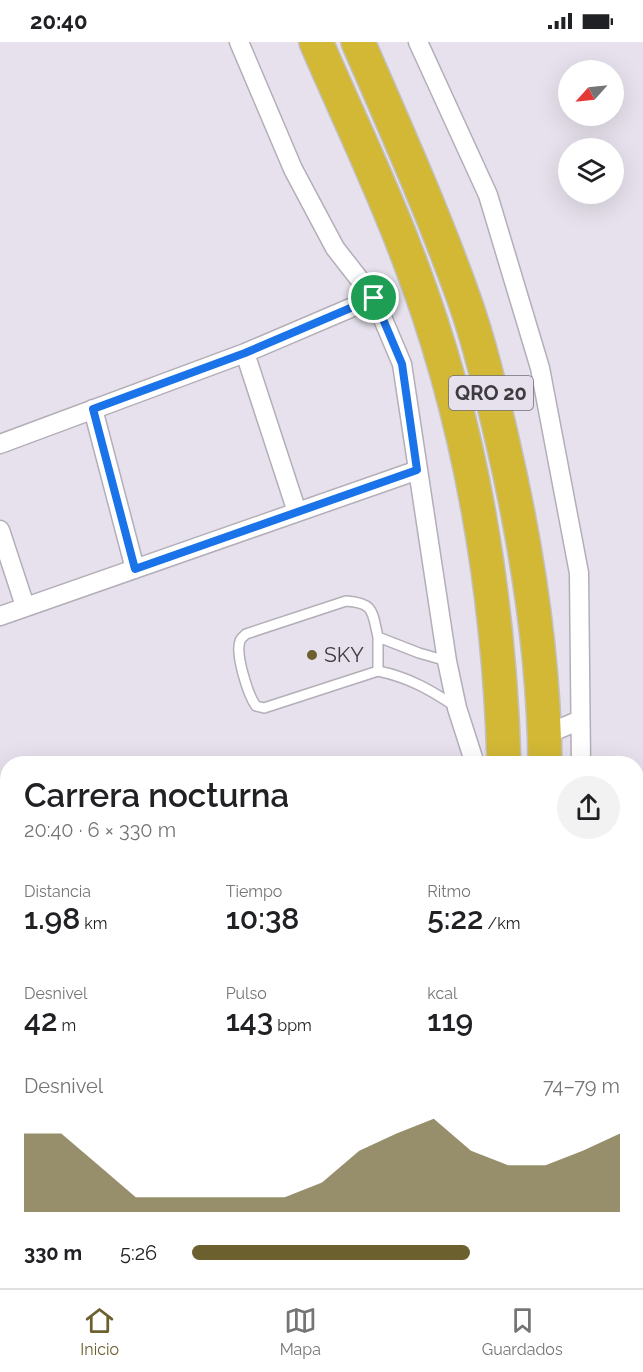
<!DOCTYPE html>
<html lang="es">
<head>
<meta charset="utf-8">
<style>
	:root { --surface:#fff; --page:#f2f2f2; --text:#202124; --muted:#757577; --line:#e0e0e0; --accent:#6c612e }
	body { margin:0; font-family:Raleway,sans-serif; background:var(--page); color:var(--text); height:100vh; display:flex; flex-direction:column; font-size:22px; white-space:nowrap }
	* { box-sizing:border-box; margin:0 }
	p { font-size:20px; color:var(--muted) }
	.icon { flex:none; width:33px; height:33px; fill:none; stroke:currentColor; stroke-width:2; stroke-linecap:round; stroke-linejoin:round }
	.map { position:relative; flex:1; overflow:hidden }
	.drawer { position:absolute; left:0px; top:714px; width:644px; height:532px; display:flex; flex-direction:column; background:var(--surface); border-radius:24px 24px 0 0; box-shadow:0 6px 24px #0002 }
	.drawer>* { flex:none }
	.needle { width:39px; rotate:243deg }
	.fabs { position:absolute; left:558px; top:18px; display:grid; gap:12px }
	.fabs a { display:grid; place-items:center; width:66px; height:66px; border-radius:50%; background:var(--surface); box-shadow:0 6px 24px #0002; font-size:30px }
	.pin { position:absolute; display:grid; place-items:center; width:51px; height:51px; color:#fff; margin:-26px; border:3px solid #fff; border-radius:50%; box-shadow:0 2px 6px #0007 }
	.round { display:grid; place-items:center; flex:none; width:63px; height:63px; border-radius:32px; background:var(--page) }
	.summary { display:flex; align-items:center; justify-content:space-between; height:102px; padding:0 24px }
	h1 { font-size:33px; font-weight:600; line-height:45px }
	.figures { display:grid; grid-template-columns:repeat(3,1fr); gap:9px; height:102px; padding:6px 24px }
	.figures div { display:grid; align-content:center }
	.figures b { font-size:30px; font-weight:600 }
	.figures small { font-size:16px; font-weight:400 }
	.figures p { font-size:16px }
	.chart { height:168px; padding:12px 24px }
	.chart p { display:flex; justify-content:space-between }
	.chart svg { width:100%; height:108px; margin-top:6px; fill:var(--accent); opacity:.7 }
	ul { padding:0 24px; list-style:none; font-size:20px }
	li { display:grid; grid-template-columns:96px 72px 1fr; align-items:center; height:45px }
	li i { height:15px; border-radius:8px; background:var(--accent) }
	.status { display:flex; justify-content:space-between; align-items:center; height:42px; padding:0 30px; background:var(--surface); direction:ltr }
	.status svg { height:16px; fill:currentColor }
	.menu { display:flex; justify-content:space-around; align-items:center; height:84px; border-top:2px solid var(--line); background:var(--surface); font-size:16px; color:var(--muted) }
	.menu a { display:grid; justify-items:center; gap:3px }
	.menu .active { color:var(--accent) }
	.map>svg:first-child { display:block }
</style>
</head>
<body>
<div class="status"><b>20:40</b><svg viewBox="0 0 49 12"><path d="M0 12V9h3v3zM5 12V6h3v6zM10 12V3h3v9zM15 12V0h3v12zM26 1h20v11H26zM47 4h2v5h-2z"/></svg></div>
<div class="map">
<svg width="643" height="1246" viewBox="0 0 643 1246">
	<rect width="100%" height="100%" fill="#e6e1ec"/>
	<path fill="#b3aeb8" stroke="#716d76" stroke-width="1.5" d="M636,1003H643V1036H636Z
		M643,1110V1142H636V1111Z"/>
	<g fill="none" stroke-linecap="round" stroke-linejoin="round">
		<defs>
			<path id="lane" d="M447,619L419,611L378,595C372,570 375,561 346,559L246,592C244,594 241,596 240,599C235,612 248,653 256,664L264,666L378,629C408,635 431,648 456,665
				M378,629V595
				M188,722L193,720
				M0,787L8,784
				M636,810L643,808
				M0,964L8,967
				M636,978H643
				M636,1168H643
				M138,1239L140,1246"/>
			<path id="street" d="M239,0L293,127L335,206L374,256L402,322L447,619L457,666L475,722
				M418,0L488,153L540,326L579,531L581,722
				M245,311L297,470
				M93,367L135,527
				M0,402L245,311L374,256
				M0,488L25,564
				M0,574L418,428
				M545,693L580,678
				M0,1015L8,1012
				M600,1246V1239"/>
			<path id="highway" d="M316,0C346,70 380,140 407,212C470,375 499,547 504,722
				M358,0C395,85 433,170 464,257C480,302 491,350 502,397C527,504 544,612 545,722
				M556,1239V1246
				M514,1246L515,1239"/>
		</defs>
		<use href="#lane" stroke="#b3aeb8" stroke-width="12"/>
		<use href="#street" stroke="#b3aeb8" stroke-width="21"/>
		<use href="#highway" stroke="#c1c1c2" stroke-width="36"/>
		<use href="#lane" stroke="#fff" stroke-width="9"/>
		<use href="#street" stroke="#fff" stroke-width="18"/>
		<use href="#highway" stroke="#d3b836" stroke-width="33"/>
	</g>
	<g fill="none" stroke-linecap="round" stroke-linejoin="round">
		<defs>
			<path id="route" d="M374,256L402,322L417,428L135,527L93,367L245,311Z"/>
		</defs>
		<use href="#route" stroke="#fff" stroke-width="12"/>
		<use href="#route" stroke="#1a73e8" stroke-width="8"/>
	</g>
	<circle fill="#6c612e" stroke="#e6e1ec" stroke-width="2" cx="312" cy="613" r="6"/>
	<g text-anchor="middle" stroke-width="4.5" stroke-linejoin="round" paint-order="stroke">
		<rect fill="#e6e1ec" stroke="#706e74" stroke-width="1.5" x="449" y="334" width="84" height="34" rx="4.5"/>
		<g font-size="20" font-weight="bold" fill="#3e3c40">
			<text x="491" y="358">QRO 20</text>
		</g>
		<g font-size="21" fill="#3e3c40" stroke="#e6e1ec" text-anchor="start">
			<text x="324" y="620">SKY</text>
		</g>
	</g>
</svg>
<div class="fabs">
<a><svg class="needle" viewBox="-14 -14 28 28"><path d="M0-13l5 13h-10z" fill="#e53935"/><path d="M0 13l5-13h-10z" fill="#757577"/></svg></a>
<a><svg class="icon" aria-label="layers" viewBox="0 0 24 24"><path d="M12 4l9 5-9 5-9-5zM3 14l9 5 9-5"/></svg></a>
</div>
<div class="pin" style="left:374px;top:256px;background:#1e9e55"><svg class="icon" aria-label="arrive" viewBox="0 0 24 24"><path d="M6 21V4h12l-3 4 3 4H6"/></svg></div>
<section class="drawer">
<div class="summary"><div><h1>Carrera nocturna</h1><p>20:40 · 6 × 330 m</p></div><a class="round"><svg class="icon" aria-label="share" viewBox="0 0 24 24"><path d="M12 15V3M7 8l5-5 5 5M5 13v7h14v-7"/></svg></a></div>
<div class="figures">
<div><p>Distancia</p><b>1.98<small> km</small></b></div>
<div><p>Tiempo</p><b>10:38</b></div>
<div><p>Ritmo</p><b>5:22<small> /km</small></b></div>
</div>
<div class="figures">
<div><p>Desnivel</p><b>42<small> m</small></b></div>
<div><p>Pulso</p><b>143<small> bpm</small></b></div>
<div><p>kcal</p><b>119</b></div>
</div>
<div class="chart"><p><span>Desnivel</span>74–79 m</p>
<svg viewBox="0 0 160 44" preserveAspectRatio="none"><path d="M0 44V12L10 12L20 25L30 38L40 38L50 38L60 38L70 38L80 32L90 19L100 12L110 6L120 19L130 25L140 25L150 19L160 12V44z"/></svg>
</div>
<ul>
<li><b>330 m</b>5:26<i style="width:65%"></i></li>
</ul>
</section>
</div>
<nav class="menu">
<a class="active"><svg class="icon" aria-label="home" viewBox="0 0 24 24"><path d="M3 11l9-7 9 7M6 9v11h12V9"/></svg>Inicio</a>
<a><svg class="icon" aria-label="map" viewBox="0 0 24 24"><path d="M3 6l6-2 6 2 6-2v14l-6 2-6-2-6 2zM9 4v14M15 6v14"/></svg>Mapa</a>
<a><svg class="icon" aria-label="saved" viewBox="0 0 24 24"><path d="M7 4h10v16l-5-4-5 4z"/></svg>Guardados</a>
</nav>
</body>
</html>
